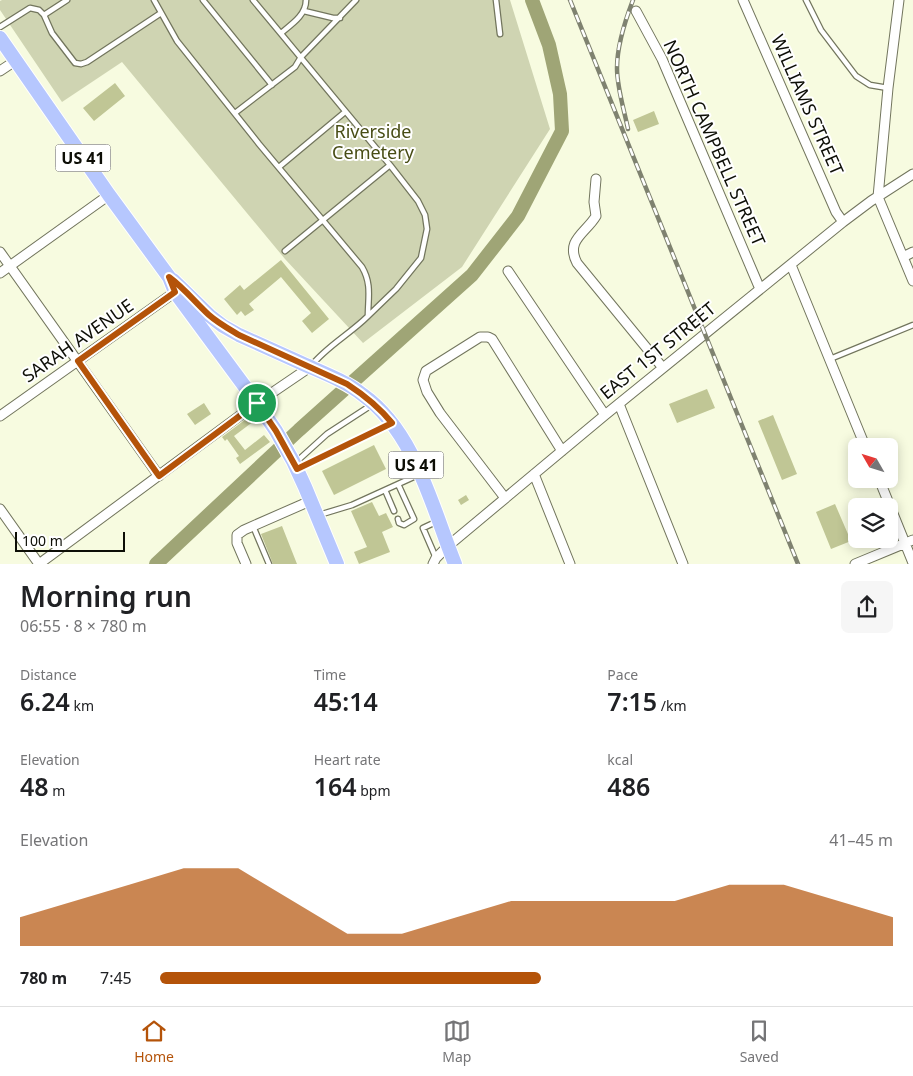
<!DOCTYPE html>
<html lang="en">
<head>
<meta charset="utf-8">
<style>
	:root { --surface:#fff; --page:#f6f6f6; --text:#202124; --muted:#757577; --line:#e0e0e0; --accent:#b45309 }
	body { margin:0; font-family:"Noto Sans",sans-serif; background:var(--page); color:var(--text); height:100vh; display:flex; flex-direction:column; font-size:19px; white-space:nowrap }
	* { box-sizing:border-box; margin:0 }
	p { font-size:16px; color:var(--muted) }
	.icon { flex:none; width:28px; height:28px; fill:none; stroke:currentColor; stroke-width:2; stroke-linecap:round; stroke-linejoin:round }
	.map { position:relative; height:564px; overflow:hidden }
	.sheet { display:flex; flex-direction:column; background:var(--surface); flex:1 }
	.sheet>* { flex:none }
	.needle { width:32px; rotate:309deg }
	.fabs { position:absolute; left:848px; top:438px; display:grid; gap:10px }
	.fabs a { display:grid; place-items:center; width:50px; height:50px; border-radius:8px; background:var(--surface); box-shadow:0 2px 12px #0003; font-size:25px }
	.scale { position:absolute; left:15px; bottom:12px; width:110px; box-sizing:border-box; padding-left:5px; border:2px solid #0d0e06; border-top:0; font-size:14px; line-height:18px; white-space:nowrap; color:#0d0e06; -webkit-text-stroke:4px #fff; paint-order:stroke }
	.pin { position:absolute; display:grid; place-items:center; width:42px; height:42px; color:#fff; margin:-21px; border:2px solid #fff; border-radius:50%; box-shadow:0 1px 5px #0007 }
	.round { display:grid; place-items:center; flex:none; width:52px; height:52px; border-radius:8px; background:var(--page) }
	.headline { display:flex; align-items:center; justify-content:space-between; height:85px; padding:0 20px }
	h1 { font-size:28px; font-weight:600; line-height:38px }
	.stats { display:grid; grid-template-columns:repeat(3,1fr); gap:8px; height:85px; padding:5px 20px }
	.stats div { display:grid; align-content:center }
	.stats b { font-size:25px; font-weight:600 }
	.stats small { font-size:14px; font-weight:400 }
	.stats p { font-size:14px }
	.chart { height:140px; padding:10px 20px }
	.chart p { display:flex; justify-content:space-between }
	.chart svg { width:100%; height:90px; margin-top:5px; fill:var(--accent); opacity:.7 }
	ul { padding:0 20px; list-style:none; font-size:16px }
	li { display:grid; grid-template-columns:80px 60px 1fr; align-items:center; height:38px }
	li i { height:12px; border-radius:6px; background:var(--accent) }
	.tabs { display:flex; justify-content:space-around; align-items:center; height:70px; border-top:1px solid var(--line); background:var(--surface); font-size:14px; color:var(--muted) }
	.tabs a { display:grid; justify-items:center; gap:2px }
	.tabs .active { color:var(--accent) }
	.map>svg:first-child { display:block }
</style>
</head>
<body>
<div class="map">
<svg width="913" height="564" viewBox="0 0 913 564">
	<rect width="100%" height="100%" fill="#f7fbe0"/>
	<path fill="#cfd4b2" d="M2,0H510L550,129L462,267L363,343L285,259L122,62L62,102L0,10V1Z"/>
	<g fill="none" stroke-linecap="round" stroke-linejoin="round">
		<path stroke="#9fa576" stroke-width="14" d="M156,564L299,430L472,275L518,216L562,131L560,94L549,45L532,0"/>
	</g>
	<path fill="#c0c695" d="M115,83L125,96L94,121L83,108Z
		M654,111L659,124L638,132L633,120Z
		M281,260L329,319L312,333L302,321L311,313L281,277L249,304L254,310L245,316L241,311L237,315L224,299L240,285L244,290Z
		M707,389L715,408L677,423L669,404Z
		M204,403L211,414L195,425L187,414Z
		M773,415L797,474L782,480L758,421Z
		M250,416L254,421L234,436L245,450L264,435L270,442L240,464L236,458L239,456L227,439L225,441L222,437Z
		M374,445L386,469L334,495L322,471Z
		M466,495L469,500L461,505L458,500Z
		M372,502L379,516L386,513L393,527L382,532L390,552L359,564L354,552L367,547L351,511Z
		M835,504L851,541L831,549L816,512Z
		M282,526L297,564H273L261,534Z"/>
	<g fill="none" stroke-linecap="round" stroke-linejoin="round">
		<defs>
			<path id="lane" d="M67,0L44,15L52,33L75,63L81,64L87,62L161,13
				M154,0L177,41L259,144L362,267C372,284 368,298 368,316C350,334 327,346 311,366
				M203,0L272,85
				M253,0L390,165L418,201L425,215L427,229L421,258L396,289L368,316
				M496,0L500,34
				M806,0L821,30L856,76L870,85L888,88
				M304,11L333,18H340
				M0,27L30,8L39,10L44,15
				M281,33C292,24 306,15 306,0
				M235,113L295,67L301,57L356,0
				M279,167L345,112
				M285,251L390,165
				M830,359L913,325
				M295,463L327,434L370,406
				M298,469L390,424
				M385,490L394,511
				M319,515L352,505L418,475
				M398,519L399,523L404,525L414,519L398,484
				M253,526L269,564
				M436,558L423,528L438,521"/>
			<path id="street" d="M743,0L836,212L843,222
				M899,0L888,88L878,197L913,281
				M636,11L662,59L760,289
				M0,71L15,61
				M596,179L594,202L596,216C586,233 565,240 577,263L663,368
				M0,252L159,476
				M903,257L913,252
				M791,265L865,446
				M508,271L605,415
				M0,273L109,195
				M619,404L683,564
				M0,416L175,292
				M534,474L570,564
				M879,479L913,563
				M505,498L440,413L427,392L423,380L426,371L480,337H488L492,339L562,451
				M0,509L39,564
				M39,564L257,403L310,367
				M246,564L237,543V535L244,530L310,501
				M433,564L436,558L448,546L605,415L843,222L871,201L913,174
				M855,564L913,540"/>
			<path id="primary" d="M0,38L109,195L169,277L175,292L183,303L257,403L276,431L293,461L305,487L337,564
				M173,280L210,316L223,326L239,335C259,344 279,353 299,362C321,372 344,380 363,395C415,432 432,507 455,564"/>
		</defs>
		<use href="#lane" stroke="#72755d" stroke-width="7"/>
		<use href="#street" stroke="#72755d" stroke-width="11"/>
		<use href="#primary" stroke="#fff" stroke-width="16"/>
		<use href="#lane" stroke="#fff" stroke-width="4.5"/>
		<use href="#street" stroke="#fff" stroke-width="9"/>
		<use href="#primary" stroke="#b6c7fe" stroke-width="14"/>
		<defs>
			<path id="rail" d="M570,0L798,564
				M628,129C624,109 617,88 617,68C617,45 625,21 633,0"/>
		</defs>
		<use href="#rail" stroke="#7f8270" stroke-width="4.5"/>
		<use href="#rail" stroke="#fff" stroke-width="2.5" stroke-dasharray="8" stroke-linecap="butt"/>
	</g>
	<g fill="none" stroke-linecap="round" stroke-linejoin="round">
		<defs>
			<path id="route" d="M169,277C184,288 195,302 209,315C218,323 229,329 239,335L347,384C364,395 379,407 392,423L297,469L276,431L257,403L159,476L78,361L175,292Z"/>
		</defs>
		<use href="#route" stroke="#fff" stroke-width="10"/>
		<use href="#route" stroke="#b45309" stroke-width="6"/>
	</g>
	<g text-anchor="middle" stroke-width="4" stroke-linejoin="round" paint-order="stroke">
		<g fill="#fff" stroke="#565651" stroke-width="1">
			<rect x="55.5" y="144.5" width="55" height="27" rx="4"/>
			<rect x="388.5" y="451.5" width="55" height="27" rx="4"/>
		</g>
		<g font-size="16" font-weight="bold" fill="#0d0e06">
			<text x="83" y="164">US 41</text>
			<text x="416" y="471">US 41</text>
		</g>
		<g font-size="18" fill="#0d0e06" stroke="#fff">
			<text transform="translate(807 105) rotate(66)" y="6">WILLIAMS STREET</text>
			<text transform="translate(714 143) rotate(66)" y="6">NORTH CAMPBELL STREET</text>
			<text transform="translate(78 341) rotate(-35)" y="6">SARAH AVENUE</text>
			<text transform="translate(658 351) rotate(-39)" y="6">EAST 1ST STREET</text>
		</g>
		<g font-size="18" fill="#484d15" stroke="#fff">
			<text x="373" y="138">Riverside<tspan x="373" dy="21">Cemetery</tspan></text>
		</g>
	</g>
</svg>
<div class="fabs">
<a><svg class="needle" viewBox="-14 -14 28 28"><path d="M0-13l5 13h-10z" fill="#e53935"/><path d="M0 13l5-13h-10z" fill="#757577"/></svg></a>
<a><svg class="icon" aria-label="layers" viewBox="0 0 24 24"><path d="M12 4l9 5-9 5-9-5zM3 14l9 5 9-5"/></svg></a>
</div>
<div class="scale">100 m</div>
<div class="pin" style="left:257px;top:403px;background:#1e9e55"><svg class="icon" aria-label="arrive" viewBox="0 0 24 24"><path d="M6 21V4h12l-3 4 3 4H6"/></svg></div>
</div>
<section class="sheet">
<div class="headline"><div><h1>Morning run</h1><p>06:55 · 8 × 780 m</p></div><a class="round"><svg class="icon" aria-label="share" viewBox="0 0 24 24"><path d="M12 15V3M7 8l5-5 5 5M5 13v7h14v-7"/></svg></a></div>
<div class="stats">
<div><p>Distance</p><b>6.24<small> km</small></b></div>
<div><p>Time</p><b>45:14</b></div>
<div><p>Pace</p><b>7:15<small> /km</small></b></div>
</div>
<div class="stats">
<div><p>Elevation</p><b>48<small> m</small></b></div>
<div><p>Heart rate</p><b>164<small> bpm</small></b></div>
<div><p>kcal</p><b>486</b></div>
</div>
<div class="chart"><p><span>Elevation</span>41–45 m</p>
<svg viewBox="0 0 160 44" preserveAspectRatio="none"><path d="M0 44V30L10 22L20 14L30 6L40 6L50 22L60 38L70 38L80 30L90 22L100 22L110 22L120 22L130 14L140 14L150 22L160 30V44z"/></svg>
</div>
<ul>
<li><b>780 m</b>7:45<i style="width:52%"></i></li>
</ul>
</section>
<nav class="tabs">
<a class="active"><svg class="icon" aria-label="home" viewBox="0 0 24 24"><path d="M3 11l9-7 9 7M6 9v11h12V9"/></svg>Home</a>
<a><svg class="icon" aria-label="map" viewBox="0 0 24 24"><path d="M3 6l6-2 6 2 6-2v14l-6 2-6-2-6 2zM9 4v14M15 6v14"/></svg>Map</a>
<a><svg class="icon" aria-label="saved" viewBox="0 0 24 24"><path d="M7 4h10v16l-5-4-5 4z"/></svg>Saved</a>
</nav>
</body>
</html>
